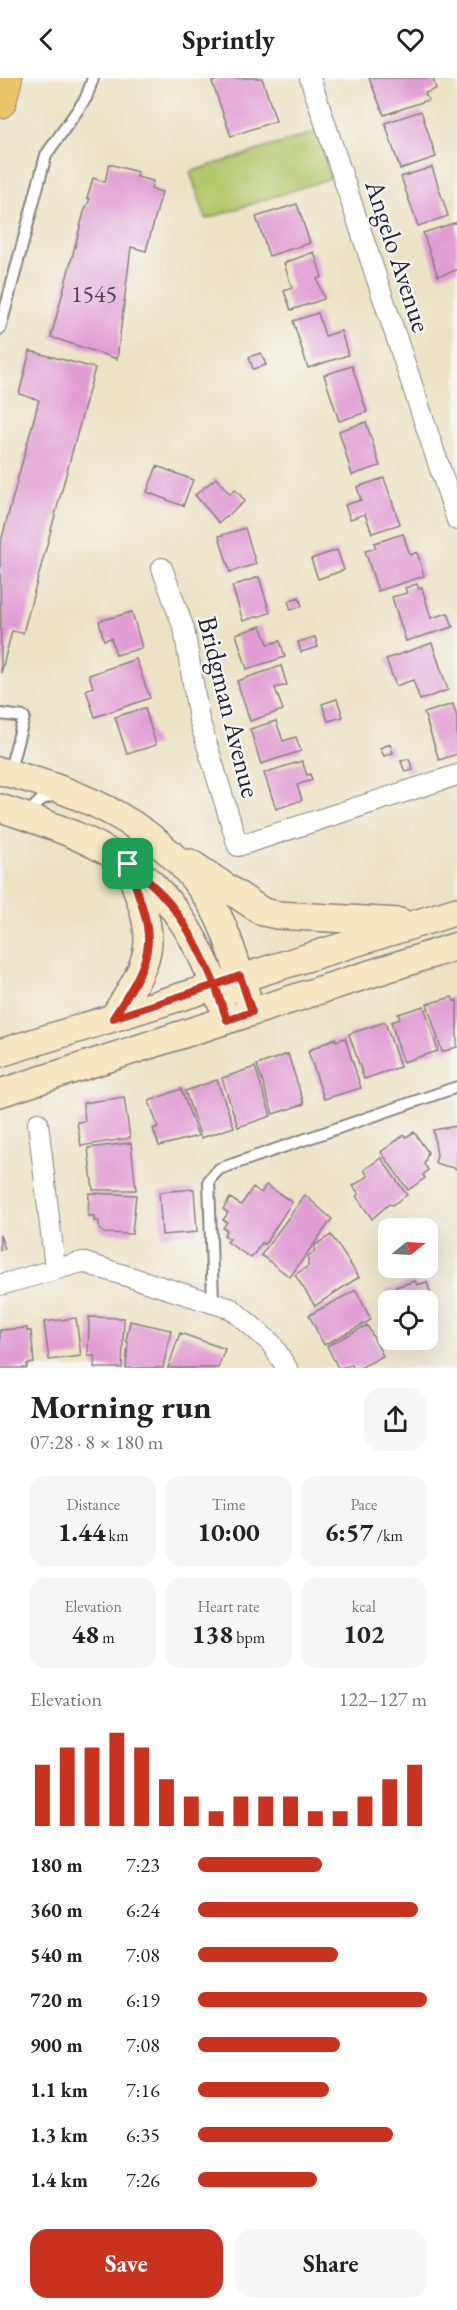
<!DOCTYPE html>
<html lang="en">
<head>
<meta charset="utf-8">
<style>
	:root { --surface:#fff; --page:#f6f6f6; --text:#222; --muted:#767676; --accent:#c8321e }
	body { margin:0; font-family:"EB Garamond",serif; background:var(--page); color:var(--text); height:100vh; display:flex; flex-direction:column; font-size:22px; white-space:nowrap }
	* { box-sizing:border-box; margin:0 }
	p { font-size:20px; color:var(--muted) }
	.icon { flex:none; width:33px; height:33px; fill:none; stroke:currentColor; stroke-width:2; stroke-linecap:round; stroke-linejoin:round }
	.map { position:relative; height:1290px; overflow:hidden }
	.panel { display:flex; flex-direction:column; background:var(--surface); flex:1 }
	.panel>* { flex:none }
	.needle { width:39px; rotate:72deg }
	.controls { position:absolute; left:378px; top:1140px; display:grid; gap:12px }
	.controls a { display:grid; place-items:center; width:60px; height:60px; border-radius:12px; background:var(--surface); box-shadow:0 6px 24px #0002; font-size:30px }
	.pin { position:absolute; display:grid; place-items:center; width:51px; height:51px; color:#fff; margin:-26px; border-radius:12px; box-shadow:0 3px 9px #0006 }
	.round { display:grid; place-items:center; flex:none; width:63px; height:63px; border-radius:18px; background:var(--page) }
	.head { display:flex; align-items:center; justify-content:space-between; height:102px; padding:0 30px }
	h1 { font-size:33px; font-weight:700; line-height:45px }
	.figures { display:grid; grid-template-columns:repeat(3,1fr); gap:9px; height:102px; padding:6px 30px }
	.figures div { display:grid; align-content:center; border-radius:15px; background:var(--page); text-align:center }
	.figures b { font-size:26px; font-weight:700 }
	.figures small { font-size:16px; font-weight:400 }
	.figures p { font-size:16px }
	.chart { height:168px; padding:12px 30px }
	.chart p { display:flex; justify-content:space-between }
	.chart svg { width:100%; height:108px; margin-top:6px; stroke:var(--accent); stroke-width:6 }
	.button { display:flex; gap:12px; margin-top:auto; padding:12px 30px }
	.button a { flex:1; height:69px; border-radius:18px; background:var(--accent); color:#fff; font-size:24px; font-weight:700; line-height:69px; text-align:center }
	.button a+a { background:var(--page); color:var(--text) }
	ul { padding:0 30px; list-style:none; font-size:20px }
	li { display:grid; grid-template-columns:96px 72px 1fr; align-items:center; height:45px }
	li i { height:15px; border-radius:8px; background:var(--accent) }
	header { display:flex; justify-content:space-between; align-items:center; height:78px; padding:0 30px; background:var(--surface); font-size:27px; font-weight:700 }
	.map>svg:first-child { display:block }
</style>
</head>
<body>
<header><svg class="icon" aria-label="back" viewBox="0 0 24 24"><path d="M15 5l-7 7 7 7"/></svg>Sprintly<svg class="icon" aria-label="heart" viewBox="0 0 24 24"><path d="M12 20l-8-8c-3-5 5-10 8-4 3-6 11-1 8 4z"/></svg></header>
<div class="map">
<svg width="457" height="1290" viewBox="0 0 457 1290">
	<rect width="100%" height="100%" fill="#f6f6f2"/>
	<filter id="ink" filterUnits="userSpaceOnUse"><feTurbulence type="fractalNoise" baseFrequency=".0167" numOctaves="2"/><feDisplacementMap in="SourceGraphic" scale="12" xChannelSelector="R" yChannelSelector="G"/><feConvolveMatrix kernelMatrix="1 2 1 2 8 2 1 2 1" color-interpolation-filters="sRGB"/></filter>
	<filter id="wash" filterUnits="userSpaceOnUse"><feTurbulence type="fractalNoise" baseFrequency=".008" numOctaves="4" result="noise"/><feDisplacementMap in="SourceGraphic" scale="24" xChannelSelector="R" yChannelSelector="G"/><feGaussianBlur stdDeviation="1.35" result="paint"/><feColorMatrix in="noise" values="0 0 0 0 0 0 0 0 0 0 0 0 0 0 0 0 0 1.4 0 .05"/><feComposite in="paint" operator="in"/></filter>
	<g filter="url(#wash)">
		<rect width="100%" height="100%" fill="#ece3c5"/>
		<path fill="#b4c76b" stroke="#6b7453" stroke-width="1.5" d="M316,54L331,100L206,141L190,94Z"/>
		<g id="blocks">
			<path fill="#e19dd4" d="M223,0H262L276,43L231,58L212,4Z
				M369,0H433L436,11L425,15L428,22L384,37Z
				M421,33L436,79L400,91L385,45Z
				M109,86L138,94L137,99L153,103L151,111L162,114L146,173L131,169L117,281L51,259L84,134L90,121L87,120L93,100L105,104Z
				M432,89L448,138L418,148L401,99Z
				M297,126L310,165L269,178L256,139Z
				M457,144V192L438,198L423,155Z
				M314,174L322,199L317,201L324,221L291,232L284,213L292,210L284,185Z
				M318,235L325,258L341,253L348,277L308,290L293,243Z
				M30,273L95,290L23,555L12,553L1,595L0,467L39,322L19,316Z
				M261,275L266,287L253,291L249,279Z
				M352,288L367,334L339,343L324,297Z
				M366,344L380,388L352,397L339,353Z
				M157,388L193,402L183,428L147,414Z
				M216,400L230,416L235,411L245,423L219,445L195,417Z
				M384,400L400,446L372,455L365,436L350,441L345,427L361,422L357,409Z
				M245,450L256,486L230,494L219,458Z
				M403,456L410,477L417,474L424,498L378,513L365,473L376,470L374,465Z
				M337,472L344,492L318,501L311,481Z
				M259,499L270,535L243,543L232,508Z
				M417,506L419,511L422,510L431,540L448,535L453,549L406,563L392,519L407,515L405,510Z
				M299,519L302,528L291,532L288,523Z
				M132,534L142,570L116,577L111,560L104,562L99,543Z
				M261,548L268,566L280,563L285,579L247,591L236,556Z
				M315,559L318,569L301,574L298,564Z
				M432,565L448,612L420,622L413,602L396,608L386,581Z
				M136,581L150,620L95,639L86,612L93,609L89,597Z
				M281,588L287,607L275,610L283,632L250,643L237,603Z
				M337,621L343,639L328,643L322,626Z
				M453,626L457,639V676L439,682L424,635Z
				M145,630L156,667L127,676L115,639Z
				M276,643L283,663L296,659L301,673L261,686L250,651Z
				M390,666L393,675L384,678L380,670Z
				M409,681L413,692L405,694L401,683Z
				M302,683L307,697L310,696L312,702L297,707L302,722L276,731L264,695Z
				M452,919L454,923L457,922V969L442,974L427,926Z
				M424,928L438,973L403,984L391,944L400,941L398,936Z
				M385,944L400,989L364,1001L349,956Z
				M335,960L336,963L345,960L361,1010L324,1021L308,973Z
				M288,976L304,1026L273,1036L257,987Z
				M255,989L271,1038L238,1049L222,1000Z
				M217,1002L234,1049L201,1060L185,1013Z
				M181,1011L198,1058L159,1068L153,1051L158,1049L149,1023Z
				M124,1019L130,1060L81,1068L77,1044L85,1043L83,1025Z
				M457,1048V1091L435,1085L437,1077L433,1052Z
				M414,1054L428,1074L424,1086L428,1092L423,1097L425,1100L408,1112L381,1074L404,1057L406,1059Z
				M131,1065L136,1112H93L88,1070Z
				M381,1080L407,1117L392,1127L389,1126L372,1141L356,1118L359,1116L353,1108L368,1098L364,1092Z
				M266,1107L292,1124L265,1166L262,1165L251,1180L227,1164L230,1161L224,1157L227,1152L223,1150L227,1144L223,1142L228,1135L223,1131L230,1120L241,1127L253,1109L261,1115Z
				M194,1111L197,1154L162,1157L159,1114Z
				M89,1115L136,1117L132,1156L104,1155L99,1151V1143H94V1138H88Z
				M305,1117L332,1141L290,1199L261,1177Z
				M0,1157L5,1171L0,1172Z
				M331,1157L359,1199L315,1228L295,1197L308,1188V1178L314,1174L315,1167Z
				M415,1203L417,1207L427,1204L438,1239L428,1243V1222H389L386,1212Z
				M356,1212L371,1242L324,1267L309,1237Z
				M89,1239L124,1240L122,1290H94L95,1278H88Z
				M76,1240L81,1278L49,1282L44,1244Z
				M130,1243L171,1252L163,1290H126L128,1264L126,1263Z
				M367,1247L383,1278L360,1290H353L352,1287L338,1290L327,1268Z
				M27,1250V1253H31L34,1285L27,1286V1290H0V1252Z
				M180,1255L225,1271L218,1290H168Z"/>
		</g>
	</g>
	<g filter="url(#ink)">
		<use href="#blocks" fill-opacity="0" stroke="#878280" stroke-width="1.5"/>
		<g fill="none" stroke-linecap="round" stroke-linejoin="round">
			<defs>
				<path id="lane" d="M0,251L46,77L86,20L93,0
					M0,636L24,639L9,695
					M25,738L42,721L58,716
					M213,1225L209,1102L219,1091L457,1009"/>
				<path id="street" d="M310,0L457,442
					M162,490L184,551L199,641L238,768L457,697
					M38,1045L55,1190
					M0,1207L82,1184L232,1231L271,1265L287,1290"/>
				<path id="secondary" d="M0,693C83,714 161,747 209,822C227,850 235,885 246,916
					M0,730C121,769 176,799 221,924
					M190,785L263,834L277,837L400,844
					M113,940C159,870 155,863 128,786
					M0,975L457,833
					M0,1015L457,868"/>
				<path id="primary" d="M0,24L6,0"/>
			</defs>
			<use href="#lane" stroke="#878280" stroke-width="14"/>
			<use href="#street" stroke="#878280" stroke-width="22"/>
			<use href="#secondary" stroke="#878280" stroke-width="30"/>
			<use href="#primary" stroke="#878280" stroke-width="34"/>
			<use href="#lane" stroke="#fff" stroke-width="10"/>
			<use href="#street" stroke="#fff" stroke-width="20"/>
			<use href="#secondary" stroke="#f7e8c3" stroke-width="27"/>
			<use href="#primary" stroke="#ebc669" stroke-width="32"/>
		</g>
	</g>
	<g fill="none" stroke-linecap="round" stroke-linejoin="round" filter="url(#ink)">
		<defs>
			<path id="route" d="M128,786C155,863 159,870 113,940L215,907L227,942L252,934L240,898L215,907C193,856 174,820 128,786"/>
		</defs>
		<use href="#route" stroke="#fff" stroke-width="12"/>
		<use href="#route" stroke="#c8321e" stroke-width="8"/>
	</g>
	<g text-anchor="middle" stroke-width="4.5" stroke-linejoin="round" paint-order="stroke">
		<g font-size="24" fill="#524161">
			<text x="94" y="224">1545</text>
		</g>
		<g font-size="27" fill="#22223b" stroke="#f6f6f2">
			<text transform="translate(398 178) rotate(72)" y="9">Angelo Avenue</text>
			<text transform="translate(229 629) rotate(76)" y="9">Bridgman Avenue</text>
		</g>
	</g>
</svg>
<div class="controls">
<a><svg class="needle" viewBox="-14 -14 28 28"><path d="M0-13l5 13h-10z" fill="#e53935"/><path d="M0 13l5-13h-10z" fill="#767676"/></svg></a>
<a><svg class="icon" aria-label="locate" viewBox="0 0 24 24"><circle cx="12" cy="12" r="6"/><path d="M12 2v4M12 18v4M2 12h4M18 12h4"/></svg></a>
</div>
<div class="pin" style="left:128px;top:786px;background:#1e9e55"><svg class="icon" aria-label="arrive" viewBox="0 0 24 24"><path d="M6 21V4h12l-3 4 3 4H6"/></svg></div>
</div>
<section class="panel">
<div class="head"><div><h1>Morning run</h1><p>07:28 · 8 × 180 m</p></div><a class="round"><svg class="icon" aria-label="share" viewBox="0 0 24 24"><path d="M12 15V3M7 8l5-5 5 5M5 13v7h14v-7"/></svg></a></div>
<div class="figures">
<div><p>Distance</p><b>1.44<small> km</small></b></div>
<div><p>Time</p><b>10:00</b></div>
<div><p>Pace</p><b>6:57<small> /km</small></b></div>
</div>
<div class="figures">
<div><p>Elevation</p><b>48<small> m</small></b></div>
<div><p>Heart rate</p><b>138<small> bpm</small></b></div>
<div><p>kcal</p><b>102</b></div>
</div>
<div class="chart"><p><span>Elevation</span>122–127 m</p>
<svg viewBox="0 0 160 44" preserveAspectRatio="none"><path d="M5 44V19M15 44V12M25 44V12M35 44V6M45 44V12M55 44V25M65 44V32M75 44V38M85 44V32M95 44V32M105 44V32M115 44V38M125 44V38M135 44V32M145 44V25M155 44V19"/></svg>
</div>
<ul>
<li><b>180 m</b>7:23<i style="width:54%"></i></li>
<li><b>360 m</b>6:24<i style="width:96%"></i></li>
<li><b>540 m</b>7:08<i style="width:61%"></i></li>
<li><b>720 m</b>6:19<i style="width:100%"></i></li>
<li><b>900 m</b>7:08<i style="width:62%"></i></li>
<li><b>1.1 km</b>7:16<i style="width:57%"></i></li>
<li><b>1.3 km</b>6:35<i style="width:85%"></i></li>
<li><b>1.4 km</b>7:26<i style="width:52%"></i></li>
</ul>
<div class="button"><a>Save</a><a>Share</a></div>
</section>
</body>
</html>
